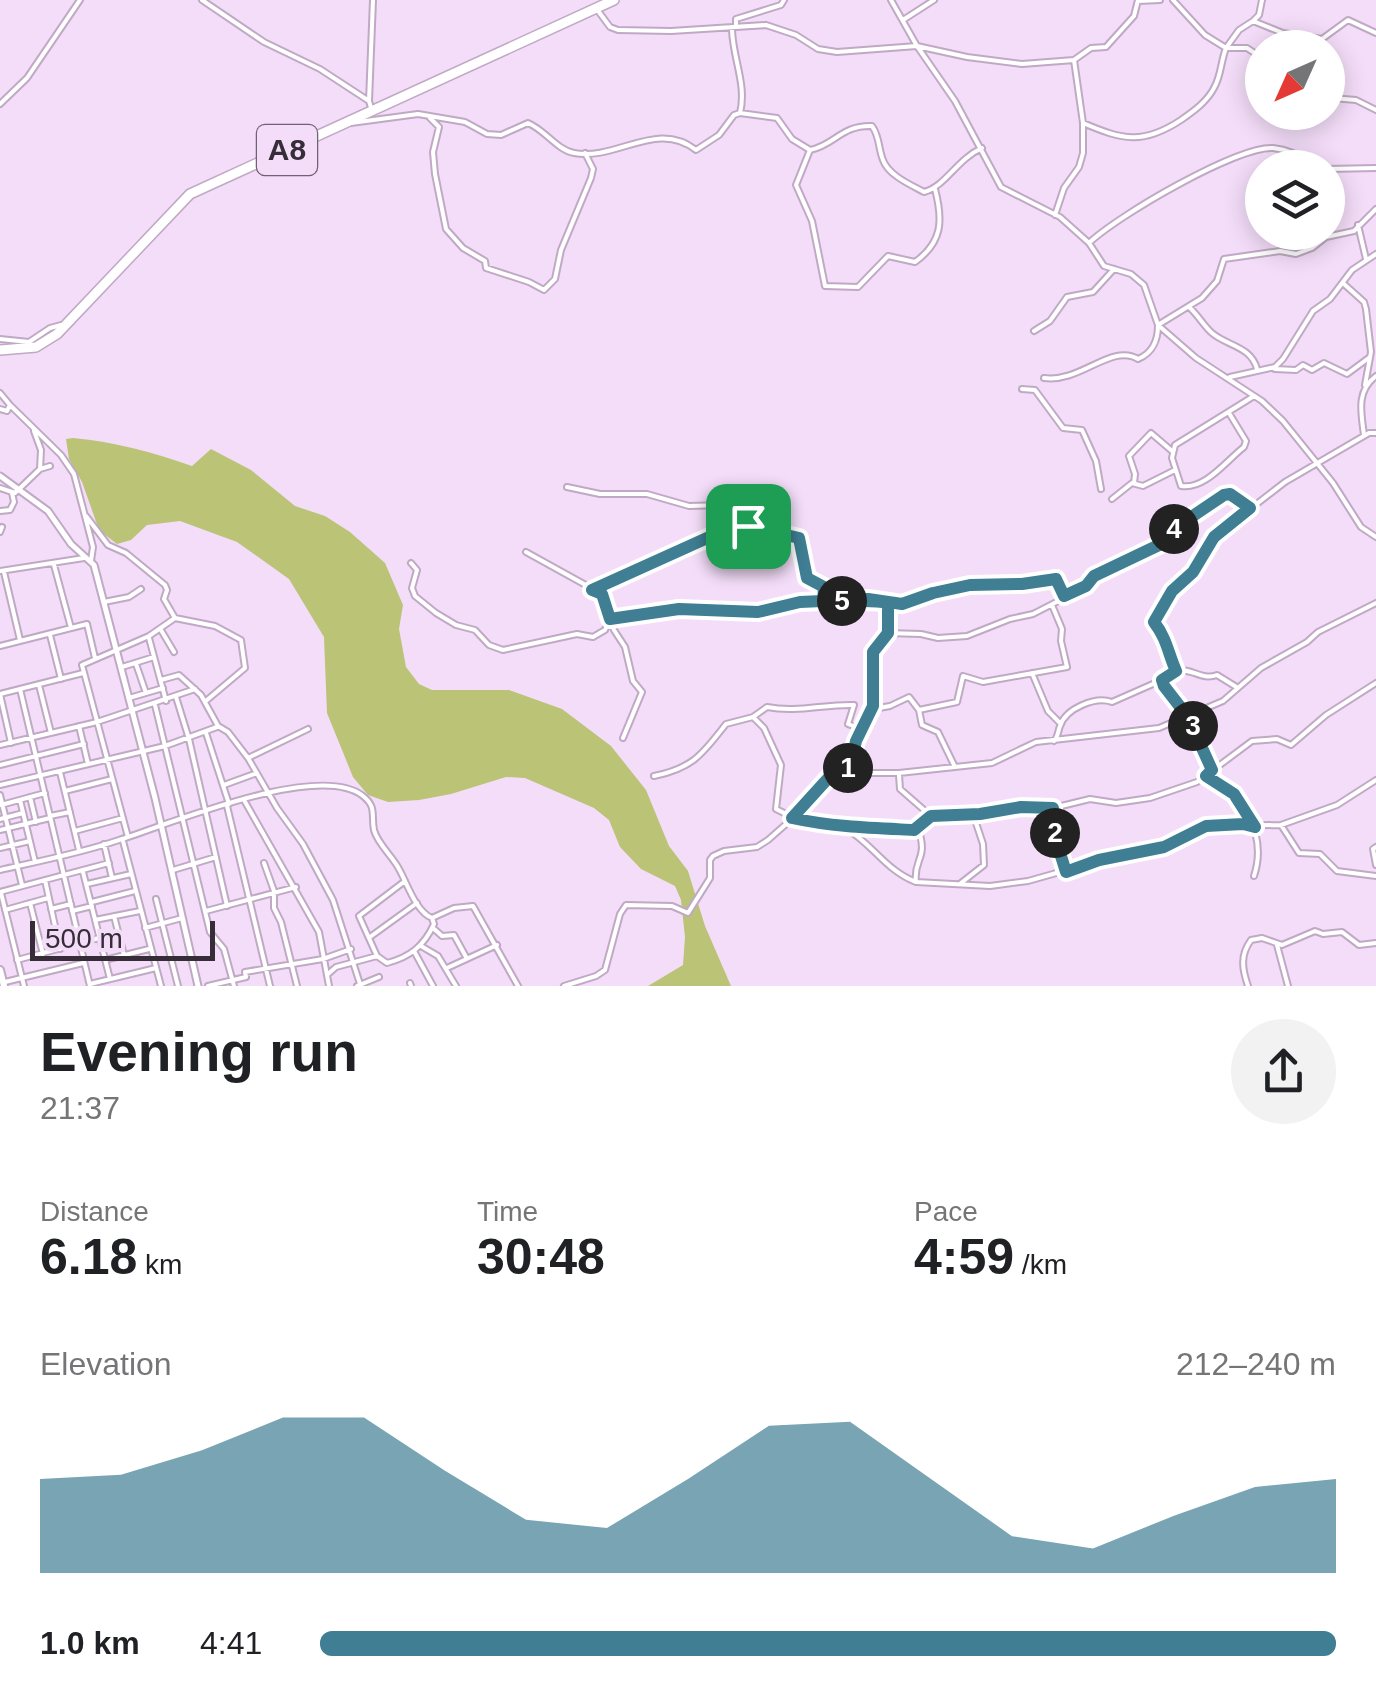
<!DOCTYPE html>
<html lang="en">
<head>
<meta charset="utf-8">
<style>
	:root { --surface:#fff; --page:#f2f2f2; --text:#202124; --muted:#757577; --accent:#3f7e93 }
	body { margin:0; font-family:Arial,sans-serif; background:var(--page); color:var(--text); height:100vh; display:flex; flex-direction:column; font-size:38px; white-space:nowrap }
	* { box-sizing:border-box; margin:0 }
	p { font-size:32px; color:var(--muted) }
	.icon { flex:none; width:55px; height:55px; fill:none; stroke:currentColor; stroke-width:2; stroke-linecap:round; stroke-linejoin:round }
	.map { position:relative; height:986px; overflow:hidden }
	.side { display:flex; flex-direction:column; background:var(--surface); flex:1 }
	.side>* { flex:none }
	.needle { width:65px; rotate:225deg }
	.tools { position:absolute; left:1245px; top:30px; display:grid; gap:20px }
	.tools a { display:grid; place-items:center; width:100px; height:100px; border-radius:50%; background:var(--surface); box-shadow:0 5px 25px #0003; font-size:50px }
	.scale { position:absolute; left:30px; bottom:25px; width:185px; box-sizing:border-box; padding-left:10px; border:5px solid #362d38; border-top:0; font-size:28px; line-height:35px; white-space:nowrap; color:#362d38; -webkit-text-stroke:8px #f4ddf9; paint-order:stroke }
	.pin { position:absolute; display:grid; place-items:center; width:85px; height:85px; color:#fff; margin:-42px; border-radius:20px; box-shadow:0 5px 15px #0006 }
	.km { position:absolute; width:50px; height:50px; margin:-25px; border-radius:50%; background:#222; color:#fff; font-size:28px; line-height:50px; text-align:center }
	.round { display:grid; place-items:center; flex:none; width:105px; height:105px; border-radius:52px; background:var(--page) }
	.overview { display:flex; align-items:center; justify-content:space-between; height:170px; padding:0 40px }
	h1 { font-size:55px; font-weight:700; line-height:75px }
	.figures { display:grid; grid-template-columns:repeat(3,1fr); gap:15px; height:170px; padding:10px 40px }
	.figures div { display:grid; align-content:center }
	.figures b { font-size:50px; font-weight:700 }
	.figures small { font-size:28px; font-weight:400 }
	.figures p { font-size:28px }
	.chart { height:280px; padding:20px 40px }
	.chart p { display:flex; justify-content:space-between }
	.chart svg { width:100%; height:180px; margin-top:10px; fill:var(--accent); opacity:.7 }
	ul { padding:0 40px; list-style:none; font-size:32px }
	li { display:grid; grid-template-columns:160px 120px 1fr; align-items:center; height:75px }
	li i { height:25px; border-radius:12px; background:var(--accent) }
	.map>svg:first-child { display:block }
</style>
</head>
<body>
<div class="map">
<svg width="1376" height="986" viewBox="0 0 1376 986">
	<rect width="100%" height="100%" fill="#f4ddf9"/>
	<path fill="#bbc376" d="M73,438C115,442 152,452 192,466L211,449L251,470L295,506L325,516L350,532L385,563L403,605L399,629L406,667L419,684L432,690H509L562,709L611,746L646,790L669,846L688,871L705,926L731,986H648L683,965L685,937L681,900L675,886L641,869L620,847L609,820L594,808L525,778L506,777L451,794L419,800L388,802L368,795L353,777L327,713L324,637L289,579L237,542L180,521L147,525L131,540L117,544L99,530L82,482L69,459L66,439Z"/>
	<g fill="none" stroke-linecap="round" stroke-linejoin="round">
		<defs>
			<path id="minor" d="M202,0L264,42L320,69L369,101
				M891,0L917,46L955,101L1001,187L1060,217L1089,243L1104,266L1131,274L1144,285L1158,325L1196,358L1262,401L1283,421L1333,483L1361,527L1376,537
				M1173,0L1205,35L1226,48L1239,30L1253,21L1283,33L1322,39L1348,20L1376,33
				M1138,1L1160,0
				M596,8L610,27L618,30L671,31L766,25L796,35L818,49L837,52L917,46L967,57L1022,64L1074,60
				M903,20L934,0
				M1253,21L1259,15L1262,0
				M736,27V19L781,5L784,0
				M732,30C733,59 747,85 740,113
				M1328,74V81
				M1328,87L1332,98L1356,100L1376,110
				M0,104L27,78L80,0
				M372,111L369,101L373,0
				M430,118L439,127L433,152L435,174L446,229L463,248L485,261L486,268L529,282L544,290L555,279L561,250L591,178L593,169L585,153
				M351,123L418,114L465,122L487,134L501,135L528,123C545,130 557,150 574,153C617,161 657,119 696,150L719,135L734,115L740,113L777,118L792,139L810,150C835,145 841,125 872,126C880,137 878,148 883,160C888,175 911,185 924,192C945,187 957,159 982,148
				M1083,123C1123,140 1143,145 1181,120C1194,111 1208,101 1215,86C1221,75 1221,61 1226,48H1247L1262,58
				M810,150L796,185L812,221L825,286L858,287L888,256L915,262C943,242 943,220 935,189
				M1328,169L1376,168
				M1055,215L1064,188L1079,167L1083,153V123L1074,60L1091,48L1106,47L1134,16L1138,0
				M1358,225L1366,259
				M1089,243C1117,216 1237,146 1273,148C1293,150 1306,160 1323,168
				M1344,284L1364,302L1366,309L1371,352L1365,385
				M1189,307C1198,315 1204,326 1212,333C1227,346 1251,346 1257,369
				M1034,331L1050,321L1067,297L1093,292L1114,269
				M0,339L29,342L50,328L61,325
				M1275,369L1296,370L1303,365L1312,370L1324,363L1347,374L1370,357
				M1230,377L1275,367L1283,359L1313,311L1330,299L1352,270L1376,254
				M1044,378C1081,383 1111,343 1138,359C1153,353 1158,339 1158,325L1202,298L1217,281L1224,259L1280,251L1296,254L1312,248L1326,237L1354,231L1376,209
				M1022,389L1035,390L1063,428L1082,430L1096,461L1101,489
				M0,393L10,405L7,411L0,409
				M10,405L61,455L74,474L93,547L91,561
				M1229,413L1246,441L1244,447C1226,461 1205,490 1181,486L1172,458L1175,445L1254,396
				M1364,435C1361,412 1356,391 1376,376
				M40,469L50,466
				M1134,483L1135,474L1129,456L1151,433L1172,451
				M567,487L600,494H647L689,506L724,505L737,521L748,526
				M0,488L15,493L40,469L41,450L34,431
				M1112,499L1132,483L1143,486L1175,470
				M0,511L10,510L14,502L12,493
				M86,516L108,545L126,553L165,585L167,590L164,599L175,618L215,626L241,640L245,668L207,700
				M0,532L2,527
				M526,552L602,594L614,630L625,647L633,681L642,692L623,738
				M411,563L417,570L412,588L415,596L436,613L456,625L475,630L489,645L503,650L577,634L593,637L605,630L610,619L679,609L758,612L800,602L868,599L901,604L933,593L970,585L998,586L1014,582L1022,584L1056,579L1064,596
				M54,565L71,628
				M0,571L84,558
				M4,572L20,640
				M593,590L697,542L733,530L748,526L799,538L807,578L825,587L823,602
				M104,602L129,597L141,589
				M161,630L174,652
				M887,633L888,603
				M50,635L61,679
				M149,638L166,701
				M0,646L87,624L95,658
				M136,664L146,693
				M122,667L154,657
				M1176,671C1192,667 1201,681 1217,675L1238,688
				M1032,673L1048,711L1061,724
				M161,680L179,675L201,695L218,726L228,732L248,758L277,808L303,844L333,900L360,984
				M39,685L51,733
				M20,689L90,986
				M0,694L83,673
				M0,694L11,743
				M176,697L189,739L227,906
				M129,698L163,688
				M155,705L210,932L224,949L234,986
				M873,709L890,706L909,697L919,710L922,725L938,732L954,765
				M919,710L957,702L963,676L983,682L1067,667L1061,641L1062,629L1052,605
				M753,717L764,728L781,765L776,809C816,832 869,827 914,830L931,816L939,815H980L1037,806L1053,808L1090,799L1116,803L1150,798L1197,782L1252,741L1277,739L1291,745L1326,715L1376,683
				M79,726L88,764
				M206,733L229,804
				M1054,741C1058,737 1058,731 1060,726C1066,708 1096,696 1112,702L1162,680
				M0,745L97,722L195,689
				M248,758L308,729
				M0,765L84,744
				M847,768L867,773H899L992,763L1036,742L1159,728L1223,701L1261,668L1307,642L1318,632L1376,603
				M1212,768L1189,717L1164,686L1162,680L1176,671C1168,653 1167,639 1154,622L1172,591L1193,572L1214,537L1285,482L1369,433H1376
				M60,772L79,850
				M899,775L900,789L931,816
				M1206,775C1214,782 1226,786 1233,793C1254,817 1264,846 1254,876
				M654,776C694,768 703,753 726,724L753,717L767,707C797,713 824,704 854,705L848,724L861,729
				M0,785L165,746L217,727
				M224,785L257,773
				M65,791L112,779
				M0,795L22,885
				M30,797L36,822
				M20,800L35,862
				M244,800L319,932L329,986
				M1,805L45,793
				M227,806L270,986
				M1053,809L1056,840L1066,872
				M50,816L70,812
				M0,819L23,813
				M1281,825L1299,853L1320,854L1337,871L1376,876
				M845,828C872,843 886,871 916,882
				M918,828C929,860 913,858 916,882L990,886L1028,881L1099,861L1164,847L1206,826L1281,825L1337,805L1376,780
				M0,830L50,818
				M75,831L123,818
				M128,837L82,665L149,636L175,618
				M123,841L161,986
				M104,844L112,878
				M1376,847L1373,849L1376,865
				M0,848L30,841
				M264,863L274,891V908L281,922L297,986
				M0,870C40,861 81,853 119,840C170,824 319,761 363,796C377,807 371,815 374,830C377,843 393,857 399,869C407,883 416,912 432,918
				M173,870L216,857
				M83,872L110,979
				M45,880L60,949
				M405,881L359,916L377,956L387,963C410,957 424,946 434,924L432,918
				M961,883L984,865L983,844L974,817
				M87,884L131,874
				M0,892L109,863
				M1,893L24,986
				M156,899L178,986
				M92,902L135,891
				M30,903L43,954
				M51,909L71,904
				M5,910L48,898
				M72,911L92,906
				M206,911L296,887
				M114,916L124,955
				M432,918L454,908L473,906L518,986
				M95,920L140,911
				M145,928L182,918
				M433,928L442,936L454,935L466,957
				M370,937L417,903
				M1277,945L1288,986
				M421,946L438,956L456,986
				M414,951L433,986
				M17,960L99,938
				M105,960L149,949
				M447,968L497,945
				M327,975L336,967L377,956
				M5,982L83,963
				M410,983L411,986
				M90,984L156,968
				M208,986L246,977L245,972L323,959L351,949
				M357,986L379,977
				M564,986L596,976L605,970L620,914L626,905L672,906L688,913L710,878V860L713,856L724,851L757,847L768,840L802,810L832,775L847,768L855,741L873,707V652L887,633L921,634L938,638L967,636L1010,619L1033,614L1074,593L1094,576L1159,545L1169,532L1223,495H1231L1250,507
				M1248,986C1242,969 1240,955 1251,940L1262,938L1282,945L1315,931L1323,934L1342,932L1359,945L1376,943"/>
			<path id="tertiary" d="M0,476L48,511L71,544L94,565L155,798L198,986"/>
			<path id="secondary" d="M0,970L4,986"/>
			<path id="trunk" d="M0,350L36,347L57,334L190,194L614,0"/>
		</defs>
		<use href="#minor" stroke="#c0a9c4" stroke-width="8"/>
		<use href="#tertiary" stroke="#c0a9c4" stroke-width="9"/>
		<use href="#secondary" stroke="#c0a9c4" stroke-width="10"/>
		<use href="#trunk" stroke="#c0a9c4" stroke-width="12"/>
		<use href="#minor" stroke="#fff" stroke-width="4"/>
		<use href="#tertiary" stroke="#fff" stroke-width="5"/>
		<use href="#secondary" stroke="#fff" stroke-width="6"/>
		<use href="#trunk" stroke="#fff" stroke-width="9"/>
	</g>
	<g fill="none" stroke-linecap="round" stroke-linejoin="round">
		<defs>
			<path id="route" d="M748,526L799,538L807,578L824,587L823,602C846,603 865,598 888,603V633L873,652V706L856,741L851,764L832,774L792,818C833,827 873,828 914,830L931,816L980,814L1021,807L1053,808L1056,840L1066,872L1099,860L1164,847L1206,826L1243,824L1255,827L1234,794L1206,776L1212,770L1188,717L1164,686L1162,680L1176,671C1168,653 1167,639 1154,622L1172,591L1193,572L1214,537L1250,508L1230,494L1224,495L1169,532L1159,545L1094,576L1086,586L1064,596L1056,579L1022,584L970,585L933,593L902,604L868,599L800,602L758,612L679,609L610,619L602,594L592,590L716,534L748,526"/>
		</defs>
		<use href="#route" stroke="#fff" stroke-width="20"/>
		<use href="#route" stroke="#3f7e93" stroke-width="12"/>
	</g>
	<g text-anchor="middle" stroke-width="8" stroke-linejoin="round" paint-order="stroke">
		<rect fill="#f4ddf9" stroke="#6f6272" stroke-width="2.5" x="257" y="125" width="60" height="50" rx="8"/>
		<g font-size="30" font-weight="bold" fill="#362d38">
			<text x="287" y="160">A8</text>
		</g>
	</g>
</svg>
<div class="tools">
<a><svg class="needle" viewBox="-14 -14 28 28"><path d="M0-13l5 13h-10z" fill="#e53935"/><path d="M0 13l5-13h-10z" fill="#757577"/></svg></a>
<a><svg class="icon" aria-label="layers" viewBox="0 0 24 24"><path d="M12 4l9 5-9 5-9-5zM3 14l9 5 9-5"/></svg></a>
</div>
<div class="scale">500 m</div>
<div class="pin" style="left:748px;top:526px;background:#1e9e55"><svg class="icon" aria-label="arrive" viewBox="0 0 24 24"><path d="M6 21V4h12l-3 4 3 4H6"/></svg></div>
<b class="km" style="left:848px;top:768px">1</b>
<b class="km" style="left:1055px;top:833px">2</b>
<b class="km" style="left:1193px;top:726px">3</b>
<b class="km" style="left:1174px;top:529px">4</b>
<b class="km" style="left:842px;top:601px">5</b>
</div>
<section class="side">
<div class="overview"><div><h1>Evening run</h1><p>21:37</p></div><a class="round"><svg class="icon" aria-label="share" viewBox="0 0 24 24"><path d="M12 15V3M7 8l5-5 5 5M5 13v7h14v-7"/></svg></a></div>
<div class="figures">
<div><p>Distance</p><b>6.18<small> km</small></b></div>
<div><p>Time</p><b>30:48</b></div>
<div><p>Pace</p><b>4:59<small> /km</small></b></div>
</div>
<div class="chart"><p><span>Elevation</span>212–240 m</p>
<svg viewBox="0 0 160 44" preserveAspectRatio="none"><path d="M0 44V21L10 20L20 14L30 6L40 6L50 19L60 31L70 33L80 21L90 8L100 7L110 21L120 35L130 38L140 30L150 23L160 21V44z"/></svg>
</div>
<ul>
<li><b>1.0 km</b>4:41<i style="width:100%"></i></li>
</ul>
</section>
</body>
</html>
